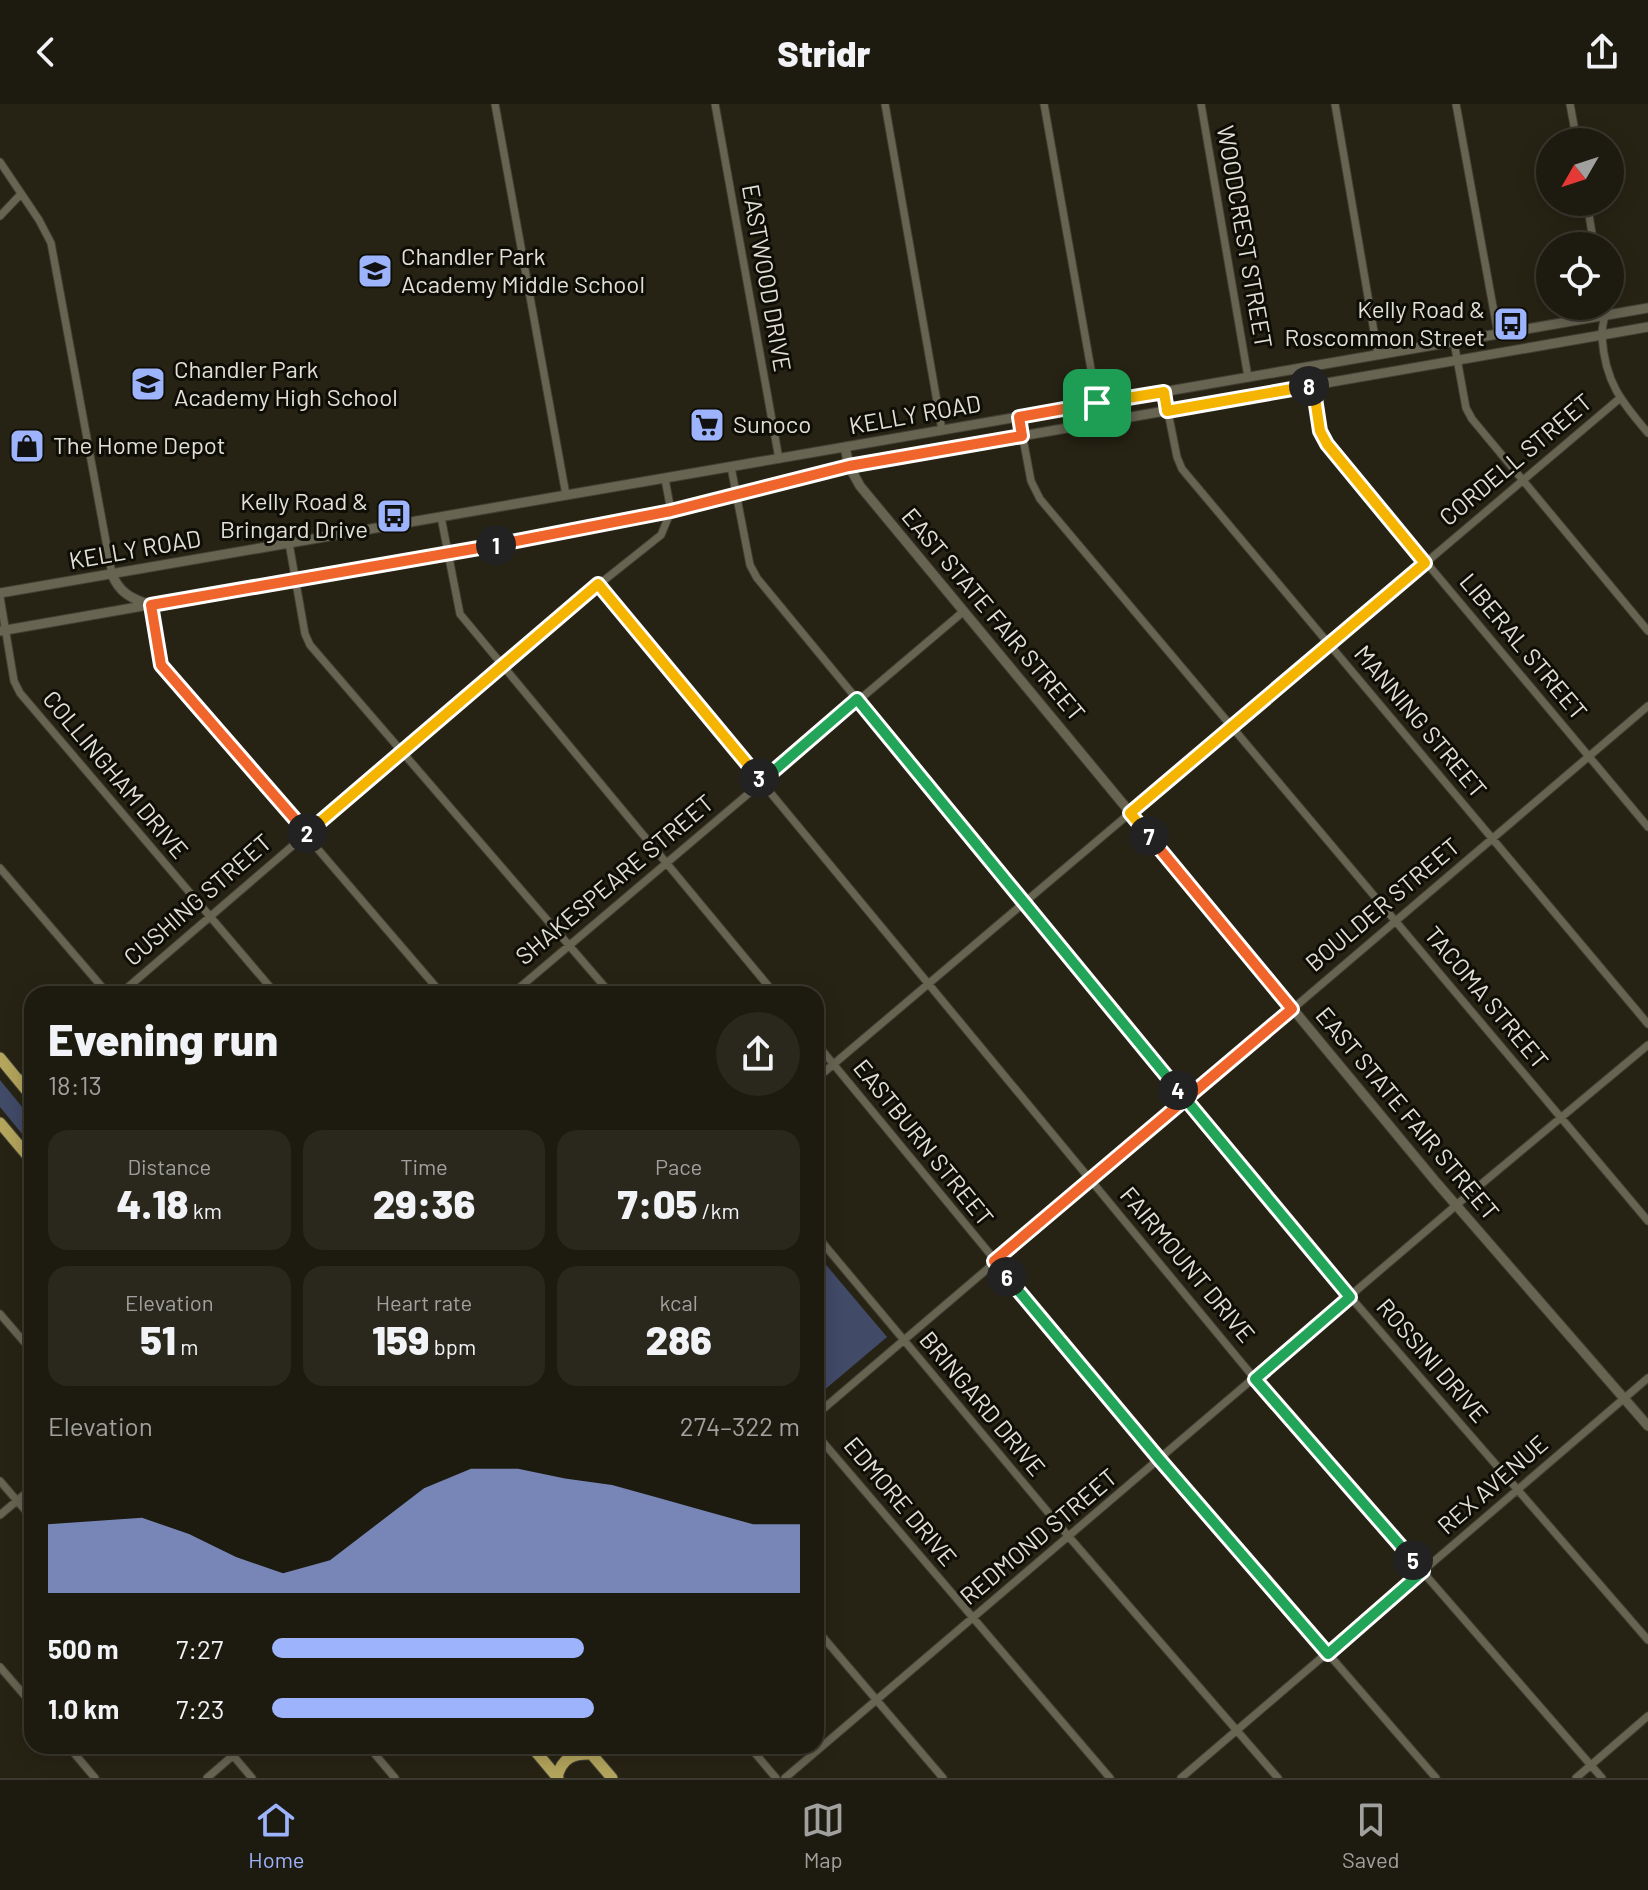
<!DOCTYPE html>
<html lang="en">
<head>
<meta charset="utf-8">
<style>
	:root { --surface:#1d1a0f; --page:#2a271d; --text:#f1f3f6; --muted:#a0a19e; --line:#3b382f; --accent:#9db4fd }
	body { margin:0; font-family:Barlow,sans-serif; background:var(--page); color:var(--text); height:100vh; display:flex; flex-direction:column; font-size:30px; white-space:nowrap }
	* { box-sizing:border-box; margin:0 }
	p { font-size:26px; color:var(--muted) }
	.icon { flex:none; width:44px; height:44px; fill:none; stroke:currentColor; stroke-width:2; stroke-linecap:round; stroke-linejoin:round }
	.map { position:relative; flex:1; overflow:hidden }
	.sheet { position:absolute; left:24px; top:882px; width:800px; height:768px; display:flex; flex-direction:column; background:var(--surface); border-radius:24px; box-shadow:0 4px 20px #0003,0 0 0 2px var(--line) }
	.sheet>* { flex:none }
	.needle { width:52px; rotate:231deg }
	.tools { position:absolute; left:1536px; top:24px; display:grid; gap:16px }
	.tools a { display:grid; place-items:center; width:88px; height:88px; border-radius:50%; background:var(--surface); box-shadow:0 4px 20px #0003,0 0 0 2px var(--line); font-size:40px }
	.pin { position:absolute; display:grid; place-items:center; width:68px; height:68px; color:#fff; margin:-34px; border-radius:16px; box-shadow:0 4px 12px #0006 }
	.km { position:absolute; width:40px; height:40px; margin:-20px; border-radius:50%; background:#222; color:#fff; font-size:22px; line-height:40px; text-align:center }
	.round { display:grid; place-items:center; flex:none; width:84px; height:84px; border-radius:42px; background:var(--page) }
	.head { display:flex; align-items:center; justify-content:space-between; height:136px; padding:0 24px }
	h1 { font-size:44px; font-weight:800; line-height:60px }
	.metrics { display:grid; grid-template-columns:repeat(3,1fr); gap:12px; height:136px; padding:8px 24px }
	.metrics div { display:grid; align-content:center; border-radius:20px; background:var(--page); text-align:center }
	.metrics b { font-size:40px; font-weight:800 }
	.metrics small { font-size:22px; font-weight:400 }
	.metrics p { font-size:22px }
	.chart { height:224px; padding:16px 24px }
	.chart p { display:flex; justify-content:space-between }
	.chart svg { width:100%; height:144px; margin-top:8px; fill:var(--accent); opacity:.7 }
	ul { padding:0 24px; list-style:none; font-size:26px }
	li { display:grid; grid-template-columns:128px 96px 1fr; align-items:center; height:60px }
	li i { height:20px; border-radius:10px; background:var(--accent) }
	header { display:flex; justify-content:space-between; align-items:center; height:104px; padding:0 24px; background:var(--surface); font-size:36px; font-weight:800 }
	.menu { display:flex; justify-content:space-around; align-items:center; height:112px; border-top:2px solid var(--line); background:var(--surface); font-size:22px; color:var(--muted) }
	.menu a { display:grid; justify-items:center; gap:4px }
	.menu .active { color:var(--accent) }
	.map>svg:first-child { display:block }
</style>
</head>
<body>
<header><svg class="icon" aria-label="back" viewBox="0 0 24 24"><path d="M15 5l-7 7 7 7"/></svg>Stridr<svg class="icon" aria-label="share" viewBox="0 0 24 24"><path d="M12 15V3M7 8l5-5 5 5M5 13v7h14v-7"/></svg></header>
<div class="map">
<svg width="1648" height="1674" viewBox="0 0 1648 1674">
	<rect width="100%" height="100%" fill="#272314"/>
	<path fill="#414a67" d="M0,976L32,1015V1042L0,1003Z
		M816,1149L887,1233L816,1293Z"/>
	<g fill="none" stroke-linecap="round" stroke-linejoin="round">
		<defs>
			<path id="minor" d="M495,0L566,391
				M715,0L779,355
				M885,0L942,326
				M1044,0L1097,299
				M1201,0L1248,273
				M1335,0L1378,251
				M1456,0L1498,230
				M1570,0L1577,38
				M0,58L39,116L51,139L112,470
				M1587,98L1594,142
				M0,112L20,91
				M1605,202C1606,213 1601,223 1602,233C1605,278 1621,297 1648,329
				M1454,238L1466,304L1472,315L1648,527
				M1313,262C1313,287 1314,318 1327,340L1648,723
				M1164,288L1177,353L1182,365L1648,920
				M1019,313L1031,377L1040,395L1648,1117
				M731,363L750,461L757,474L1340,1181L1648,1536
				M441,413L460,510L775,890
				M289,439L305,530L310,541L611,890
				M598,480L1255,1275L1602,1674
				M0,493L14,577L20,589L276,890
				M151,501L160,556L167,569L442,890
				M0,764L108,890
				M120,890L573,501L661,431L671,407L665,375
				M512,890L964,507
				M816,939L1160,1356L1436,1674
				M816,975L1619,295
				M19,977L32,966
				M816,1131L1057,1419L1278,1674
				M0,1210L32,1247
				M816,1311L1648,602
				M816,1330L1110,1674
				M0,1377L32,1414
				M0,1411L32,1384
				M816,1525L943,1674
				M0,1563L32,1600
				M68,1642L95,1674
				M225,1642L252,1674
				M368,1642L395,1674
				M749,1642L776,1674
				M207,1674L244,1642
				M785,1674L1467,1092L1648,941
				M1181,1674L1648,1274
				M1576,1674L1648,1612"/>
			<path id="tertiary" d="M845,343L849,362L860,382L1436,1078L1648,1322
				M112,470C119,489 132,495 151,501
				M0,489L1648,204
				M0,527L572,427L671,407L849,362L1648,223"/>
			<path id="trunk" d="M0,954L32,993
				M0,1019L32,1057
				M531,1642L558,1674
				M588,1646L612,1674
				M557,1673C562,1654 573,1649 592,1650"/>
		</defs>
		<use href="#minor" stroke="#424035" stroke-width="9"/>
		<use href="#tertiary" stroke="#424035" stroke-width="11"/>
		<use href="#trunk" stroke="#424035" stroke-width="13"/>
		<use href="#minor" stroke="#676452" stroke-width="7"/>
		<use href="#tertiary" stroke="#676452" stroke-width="9"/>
		<use href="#trunk" stroke="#b3a55c" stroke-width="11"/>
	</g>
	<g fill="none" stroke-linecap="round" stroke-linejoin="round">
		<defs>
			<path id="split-1" d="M496,441L671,407L849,362L1022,332L1019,313L1097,299"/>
			<path id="split-2" d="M307,729L161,561L151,501L496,441"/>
			<path id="split-3" d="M307,729L598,480L759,674"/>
			<path id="split-4" d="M759,674L762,677L857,595L1178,986"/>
			<path id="split-5" d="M1178,986L1350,1193L1255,1275L1413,1456"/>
			<path id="split-6" d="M1007,1173L1160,1356L1328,1550L1423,1467L1413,1456"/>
			<path id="split-7" d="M1007,1173L994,1157L1292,905L1149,732"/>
			<path id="split-8" d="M1149,732L1130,709L1425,459L1327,340L1320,327L1313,281L1309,282"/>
			<path id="split-9" d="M1097,299L1164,288L1167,307L1309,282"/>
		</defs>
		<use href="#split-1" stroke="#fff" stroke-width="16"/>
		<use href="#split-2" stroke="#fff" stroke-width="16"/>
		<use href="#split-3" stroke="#fff" stroke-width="16"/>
		<use href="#split-4" stroke="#fff" stroke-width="16"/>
		<use href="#split-5" stroke="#fff" stroke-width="16"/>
		<use href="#split-6" stroke="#fff" stroke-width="16"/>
		<use href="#split-7" stroke="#fff" stroke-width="16"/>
		<use href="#split-8" stroke="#fff" stroke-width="16"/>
		<use href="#split-9" stroke="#fff" stroke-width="16"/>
		<use href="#split-1" stroke="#f0652b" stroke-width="10"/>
		<use href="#split-2" stroke="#f0652b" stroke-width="10"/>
		<use href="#split-3" stroke="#f5b400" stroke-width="10"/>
		<use href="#split-4" stroke="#22a559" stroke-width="10"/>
		<use href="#split-5" stroke="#22a559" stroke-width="10"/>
		<use href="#split-6" stroke="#22a559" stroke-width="10"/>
		<use href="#split-7" stroke="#f0652b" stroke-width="10"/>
		<use href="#split-8" stroke="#f5b400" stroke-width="10"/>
		<use href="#split-9" stroke="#f5b400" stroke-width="10"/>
	</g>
	<defs>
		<symbol id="school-square" viewBox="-11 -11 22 22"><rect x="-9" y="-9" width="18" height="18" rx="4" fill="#9db4fd" stroke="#0e0d06"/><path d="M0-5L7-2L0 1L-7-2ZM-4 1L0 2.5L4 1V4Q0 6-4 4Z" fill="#111"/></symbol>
		<symbol id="bus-square" viewBox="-11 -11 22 22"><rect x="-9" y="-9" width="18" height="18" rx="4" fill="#9db4fd" stroke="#0e0d06"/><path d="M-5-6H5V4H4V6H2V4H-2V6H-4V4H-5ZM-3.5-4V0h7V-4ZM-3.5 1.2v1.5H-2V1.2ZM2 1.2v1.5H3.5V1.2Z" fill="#111"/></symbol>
		<symbol id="supermarket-square" viewBox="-11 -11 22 22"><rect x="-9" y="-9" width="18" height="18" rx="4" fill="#9db4fd" stroke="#0e0d06"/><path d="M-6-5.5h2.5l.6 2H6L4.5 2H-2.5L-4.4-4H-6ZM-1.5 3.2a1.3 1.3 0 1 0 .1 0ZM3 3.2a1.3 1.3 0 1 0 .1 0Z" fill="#111"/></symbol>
		<symbol id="shop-square" viewBox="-11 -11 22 22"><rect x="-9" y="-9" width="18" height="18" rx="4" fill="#9db4fd" stroke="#0e0d06"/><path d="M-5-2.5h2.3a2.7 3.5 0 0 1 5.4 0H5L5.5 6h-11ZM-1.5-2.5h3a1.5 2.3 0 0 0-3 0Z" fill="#111"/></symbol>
	</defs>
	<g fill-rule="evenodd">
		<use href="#school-square" x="355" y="147" width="40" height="40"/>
		<use href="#bus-square" x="1491" y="200" width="40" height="40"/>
		<use href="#school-square" x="128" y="260" width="40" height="40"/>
		<use href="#supermarket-square" x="687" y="301" width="40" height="40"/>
		<use href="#shop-square" x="7" y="322" width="40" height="40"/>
		<use href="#bus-square" x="374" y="392" width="40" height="40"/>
	</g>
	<g text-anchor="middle" stroke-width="6" stroke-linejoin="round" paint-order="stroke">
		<g font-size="24" fill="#e2e0d6" stroke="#0e0d06">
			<text transform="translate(1244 133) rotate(80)" y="8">WOODCREST STREET</text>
			<text transform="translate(766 174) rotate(80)" y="8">EASTWOOD DRIVE</text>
			<text transform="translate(915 311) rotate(-10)" y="8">KELLY ROAD</text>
			<text transform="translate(1516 356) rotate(-40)" y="8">CORDELL STREET</text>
			<text transform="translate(135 446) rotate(-10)" y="8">KELLY ROAD</text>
			<text transform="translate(993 511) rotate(50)" y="8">EAST STATE FAIR STREET</text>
			<text transform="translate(1523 543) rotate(50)" y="8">LIBERAL STREET</text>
			<text transform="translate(1420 618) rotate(50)" y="8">MANNING STREET</text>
			<text transform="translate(115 671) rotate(50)" y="8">COLLINGHAM DRIVE</text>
			<text transform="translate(615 776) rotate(-40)" y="8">SHAKESPEARE STREET</text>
			<text transform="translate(198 796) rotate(-41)" y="8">CUSHING STREET</text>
			<text transform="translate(1383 801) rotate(-40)" y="8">BOULDER STREET</text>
			<text transform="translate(1486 894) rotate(50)" y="8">TACOMA STREET</text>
			<text transform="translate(1407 1010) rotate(50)" y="8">EAST STATE FAIR STREET</text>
			<text transform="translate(923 1039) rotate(51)" y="8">EASTBURN STREET</text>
			<text transform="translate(1187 1161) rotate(50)" y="8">FAIRMOUNT DRIVE</text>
			<text transform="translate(1432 1257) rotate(49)" y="8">ROSSINI DRIVE</text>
			<text transform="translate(982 1300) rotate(50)" y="8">BRINGARD DRIVE</text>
			<text transform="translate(1493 1381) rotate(-41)" y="8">REX AVENUE</text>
			<text transform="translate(900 1398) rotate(50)" y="8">EDMORE DRIVE</text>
			<text transform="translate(1039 1433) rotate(-40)" y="8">REDMOND STREET</text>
		</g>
		<g font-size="24" fill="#e2e0d6" stroke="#0e0d06" text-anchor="start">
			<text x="401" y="161">Chandler Park<tspan x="401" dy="28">Academy Middle School</tspan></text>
			<text x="1485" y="214" text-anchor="end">Kelly Road &amp;<tspan x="1485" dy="28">Roscommon Street</tspan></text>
			<text x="174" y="274">Chandler Park<tspan x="174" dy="28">Academy High School</tspan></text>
			<text x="733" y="329">Sunoco</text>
			<text x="53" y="350">The Home Depot</text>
			<text x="368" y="406" text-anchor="end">Kelly Road &amp;<tspan x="368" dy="28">Bringard Drive</tspan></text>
		</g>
	</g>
</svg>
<div class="tools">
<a><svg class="needle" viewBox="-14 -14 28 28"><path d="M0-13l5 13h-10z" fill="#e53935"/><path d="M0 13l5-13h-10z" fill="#a0a19e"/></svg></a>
<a><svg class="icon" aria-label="locate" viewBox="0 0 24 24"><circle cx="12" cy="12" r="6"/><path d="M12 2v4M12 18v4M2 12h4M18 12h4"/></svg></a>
</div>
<div class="pin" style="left:1097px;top:299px;background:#1e9e55"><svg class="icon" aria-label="arrive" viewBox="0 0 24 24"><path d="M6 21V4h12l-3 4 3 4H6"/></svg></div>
<b class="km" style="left:496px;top:441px">1</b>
<b class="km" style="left:307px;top:729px">2</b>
<b class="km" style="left:759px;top:674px">3</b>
<b class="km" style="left:1178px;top:986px">4</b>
<b class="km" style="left:1413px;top:1456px">5</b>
<b class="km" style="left:1007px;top:1173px">6</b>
<b class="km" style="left:1149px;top:732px">7</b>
<b class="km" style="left:1309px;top:282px">8</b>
<section class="sheet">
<div class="head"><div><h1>Evening run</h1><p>18:13</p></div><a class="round"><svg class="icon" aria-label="share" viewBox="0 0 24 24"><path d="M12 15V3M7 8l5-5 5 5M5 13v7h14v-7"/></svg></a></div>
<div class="metrics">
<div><p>Distance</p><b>4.18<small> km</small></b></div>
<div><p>Time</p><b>29:36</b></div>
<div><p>Pace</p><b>7:05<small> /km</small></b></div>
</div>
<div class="metrics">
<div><p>Elevation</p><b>51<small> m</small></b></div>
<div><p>Heart rate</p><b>159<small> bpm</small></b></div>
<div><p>kcal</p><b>286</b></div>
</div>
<div class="chart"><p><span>Elevation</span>274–322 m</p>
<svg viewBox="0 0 160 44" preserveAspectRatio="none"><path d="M0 44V23L10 22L20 21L30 26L40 33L50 38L60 34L70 23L80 12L90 6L100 6L110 9L120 11L130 15L140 19L150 23L160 23V44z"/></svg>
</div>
<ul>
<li><b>500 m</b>7:27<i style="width:59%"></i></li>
<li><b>1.0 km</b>7:23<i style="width:61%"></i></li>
</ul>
</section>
</div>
<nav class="menu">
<a class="active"><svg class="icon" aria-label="home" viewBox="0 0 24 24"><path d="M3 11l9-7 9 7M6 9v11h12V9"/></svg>Home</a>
<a><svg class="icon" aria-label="map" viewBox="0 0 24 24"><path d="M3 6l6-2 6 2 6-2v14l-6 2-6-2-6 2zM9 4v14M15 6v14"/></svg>Map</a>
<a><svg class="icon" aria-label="saved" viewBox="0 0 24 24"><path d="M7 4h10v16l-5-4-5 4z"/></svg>Saved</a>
</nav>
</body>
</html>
